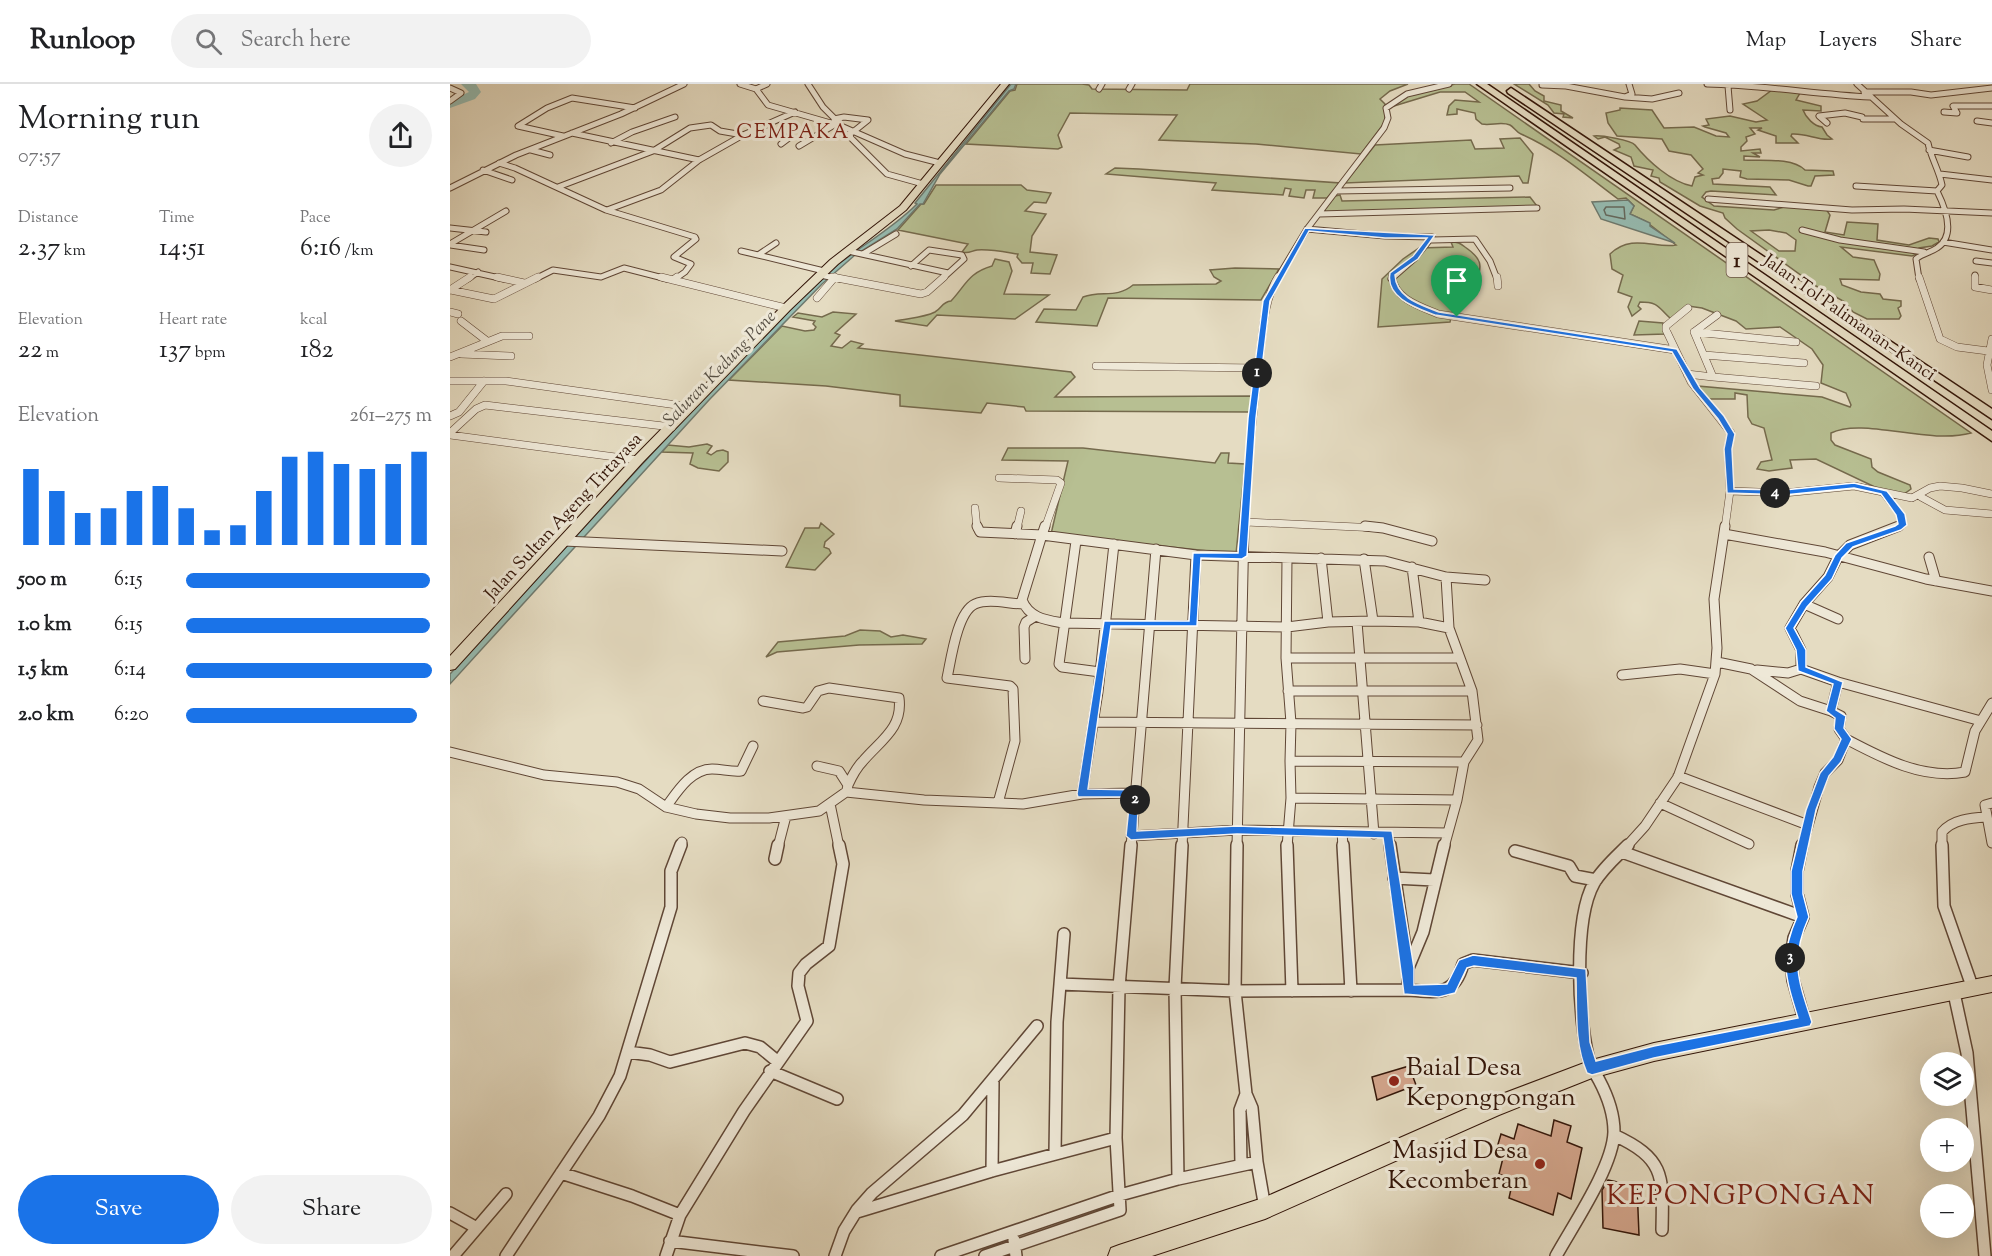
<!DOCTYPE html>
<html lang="en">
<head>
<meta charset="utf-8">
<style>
	:root { --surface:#fff; --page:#f2f2f2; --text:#202124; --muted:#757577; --line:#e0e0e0; --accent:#1a73e8 }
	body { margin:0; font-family:"Sorts Mill Goudy",serif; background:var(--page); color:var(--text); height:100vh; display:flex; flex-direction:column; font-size:22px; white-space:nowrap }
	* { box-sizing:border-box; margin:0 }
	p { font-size:20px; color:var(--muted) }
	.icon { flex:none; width:33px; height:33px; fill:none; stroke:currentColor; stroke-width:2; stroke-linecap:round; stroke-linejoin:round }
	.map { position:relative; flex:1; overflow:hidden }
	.side { display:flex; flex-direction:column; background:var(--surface); width:450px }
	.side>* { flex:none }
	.buttons { position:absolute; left:1470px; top:968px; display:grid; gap:12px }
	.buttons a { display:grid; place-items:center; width:54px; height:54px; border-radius:50%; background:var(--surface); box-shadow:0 6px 24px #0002; font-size:30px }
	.pin { position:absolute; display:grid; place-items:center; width:51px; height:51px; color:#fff; margin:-62px -26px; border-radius:50% 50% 50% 0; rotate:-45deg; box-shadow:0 0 6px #0007 }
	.pin .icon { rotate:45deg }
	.km { position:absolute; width:30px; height:30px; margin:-15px; border-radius:50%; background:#222; color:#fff; font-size:16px; line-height:30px; text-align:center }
	.round { display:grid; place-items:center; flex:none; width:63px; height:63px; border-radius:32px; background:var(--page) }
	.headline { display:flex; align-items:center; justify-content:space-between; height:102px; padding:0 18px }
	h1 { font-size:33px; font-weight:600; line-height:45px }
	.metrics { display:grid; grid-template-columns:repeat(3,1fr); gap:9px; height:102px; padding:6px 18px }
	.metrics div { display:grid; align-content:center }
	.metrics b { font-size:26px; font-weight:600 }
	.metrics small { font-size:16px; font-weight:400 }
	.metrics p { font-size:16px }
	.chart { height:168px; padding:12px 18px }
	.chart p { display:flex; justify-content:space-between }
	.chart svg { width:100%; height:108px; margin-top:6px; stroke:var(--accent); stroke-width:6 }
	.button { display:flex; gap:12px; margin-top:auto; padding:12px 18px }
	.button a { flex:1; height:69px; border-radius:36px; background:var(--accent); color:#fff; font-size:24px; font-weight:600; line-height:69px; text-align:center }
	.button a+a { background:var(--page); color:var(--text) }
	ul { padding:0 18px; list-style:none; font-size:20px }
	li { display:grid; grid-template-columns:96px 72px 1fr; align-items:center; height:45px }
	li i { height:15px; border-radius:8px; background:var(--accent) }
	header { display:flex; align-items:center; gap:36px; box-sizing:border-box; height:84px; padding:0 30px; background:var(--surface); border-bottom:2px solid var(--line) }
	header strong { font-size:28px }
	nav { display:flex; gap:33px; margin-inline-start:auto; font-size:21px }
	.search { width:420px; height:54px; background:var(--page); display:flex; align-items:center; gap:15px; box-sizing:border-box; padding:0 21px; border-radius:33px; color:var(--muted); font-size:22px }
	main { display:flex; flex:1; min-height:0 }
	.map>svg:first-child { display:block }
</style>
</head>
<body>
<header>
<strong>Runloop</strong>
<div class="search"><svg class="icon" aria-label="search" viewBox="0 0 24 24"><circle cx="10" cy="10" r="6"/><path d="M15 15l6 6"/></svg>Search here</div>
<nav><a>Map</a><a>Layers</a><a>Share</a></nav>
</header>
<main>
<section class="side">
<div class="headline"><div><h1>Morning run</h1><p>07:57</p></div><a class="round"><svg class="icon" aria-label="share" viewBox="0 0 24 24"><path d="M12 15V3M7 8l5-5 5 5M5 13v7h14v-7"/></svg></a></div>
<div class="metrics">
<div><p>Distance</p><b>2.37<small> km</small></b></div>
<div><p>Time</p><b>14:51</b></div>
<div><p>Pace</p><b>6:16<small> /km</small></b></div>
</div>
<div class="metrics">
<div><p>Elevation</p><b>22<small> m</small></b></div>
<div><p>Heart rate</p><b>137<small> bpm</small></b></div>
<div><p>kcal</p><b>182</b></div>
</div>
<div class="chart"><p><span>Elevation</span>261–275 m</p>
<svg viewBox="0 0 160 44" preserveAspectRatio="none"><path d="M5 44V13M15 44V22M25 44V31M35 44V29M45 44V22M55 44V20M65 44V29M75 44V38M85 44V36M95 44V22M105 44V8M115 44V6M125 44V11M135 44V13M145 44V11M155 44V6"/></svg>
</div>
<ul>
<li><b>500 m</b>6:15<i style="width:99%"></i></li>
<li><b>1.0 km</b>6:15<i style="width:99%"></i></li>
<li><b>1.5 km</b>6:14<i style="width:100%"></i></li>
<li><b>2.0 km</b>6:20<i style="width:94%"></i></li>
</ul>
<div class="button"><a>Save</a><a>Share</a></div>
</section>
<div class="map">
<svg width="1542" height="1172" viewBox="0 0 1542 1172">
	<rect width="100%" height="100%" fill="#e5dcc2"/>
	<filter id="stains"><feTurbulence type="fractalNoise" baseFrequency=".00333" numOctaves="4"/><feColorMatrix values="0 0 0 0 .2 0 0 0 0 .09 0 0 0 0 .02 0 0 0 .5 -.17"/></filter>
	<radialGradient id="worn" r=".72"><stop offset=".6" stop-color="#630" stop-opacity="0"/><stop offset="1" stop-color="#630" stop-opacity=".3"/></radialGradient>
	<path fill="#b7bf92" stroke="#756a4d" stroke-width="1.5" fill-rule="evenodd" d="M567,0H632L639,1L642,5L737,6L740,0H958L940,7L930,15L935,20V38L911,70L806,60L709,56L727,31L620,29L608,51L612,63L608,65L516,60L560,7L565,6Z
		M1005,0H1019L1521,349C1478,361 1413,333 1381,349V356L1385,361L1421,375L1422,383L1428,388L1460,401L1461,405L1454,410L1427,404L1366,375L1340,376L1342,384L1319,387L1307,385L1311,378L1322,376L1314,344L1302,340L1298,333L1297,311L1285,309V315H1259L1247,302L1372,313L1400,323L1401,321L1396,309L1371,299L1373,281L1362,265L1330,243L1296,245L1286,237L1252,224L1238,222L1221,235C1208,224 1210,218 1190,218L1188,222L1191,225L1182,232L1178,223L1182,213L1168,208L1173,191L1162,185L1160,170C1182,149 1205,165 1226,161L1195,137L1180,130L1184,122L1176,114L1168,115C1137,92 1106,65 1071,50C1066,48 1064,43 1060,41C1051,37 1041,42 1032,40L1026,35L1025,29L1007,25V30L997,31L999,22L1005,16L1029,18L1015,8H990L944,22L953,13Z
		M1064,0H1079L1085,7L1094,12V17L1111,21V27L1123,34L1113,33L1114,30L1104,29L1098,21Z
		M1322,6L1350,9L1346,16L1371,22V27L1353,26C1356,34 1364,42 1372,43L1377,51L1382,55C1368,57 1357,49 1342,50L1341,52L1348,59H1326V52L1308,46L1312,44H1300L1305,50L1296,53L1297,57L1291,63V67L1310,65L1311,69H1303L1310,73L1294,72V76C1311,77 1342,73 1355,86L1383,87L1384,91L1365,92L1361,102H1358L1339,96L1297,95L1290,93L1291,87L1273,85V89L1269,94L1262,95L1263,100L1320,103L1326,111L1261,107L1256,108L1252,113L1264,122L1324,126L1334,123L1376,125L1380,131L1375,148L1394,151L1397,138L1428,140L1427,156L1459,161L1479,154L1488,155L1489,158L1482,162L1469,164L1467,170L1462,172L1391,163L1403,173L1424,176L1430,190L1429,196L1390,195L1392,201L1411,208L1430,210L1433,215L1451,217V222L1448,224L1451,232L1449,235H1417L1403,228L1395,218L1366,202L1287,145L1275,134L1273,129L1250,122L1210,98L1209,94L1201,92L1203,86L1184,82L1181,73L1164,66L1170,63L1169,60L1155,53L1148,55L1144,52C1150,51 1181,56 1185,61C1198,77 1221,98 1242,102L1245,93L1253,91L1248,89L1253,85L1241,71L1219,67L1212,55L1167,52L1158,39L1156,29L1170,26V24L1202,26L1214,44L1244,43L1266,52L1279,53L1276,49L1255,43L1253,42L1259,41L1256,35L1280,32L1306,38L1317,36L1293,20L1307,17ZM1319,146L1336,149L1346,156L1345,167H1329L1301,147Z
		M1070,54L1083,70L1078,99H1073L1069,92L895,99L925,61L1021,56L1025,65L1054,64L1050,55Z
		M665,84L689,85L890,99L877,114H863L865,106H856L854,114L839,112L841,105L835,104L833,111L762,106L766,99L656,90Z
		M486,101H571L577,106L601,109L596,119L584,118L575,127L596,130L582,152L580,168L607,171L600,190L581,189L583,179H572L567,173L568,170C555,168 541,165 527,166C521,167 519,170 512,168L518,160L448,146L471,120H474Z
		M890,111L892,117L1080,113L1087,122L872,129L885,112Z
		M1001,158C1008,158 1010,159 1015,163C1031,174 1034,181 1025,200H1010L1008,203L1000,238L928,243L932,195L953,175L969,164L1003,163Z
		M545,175L559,178L562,187L554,210L599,211L565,235L487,231L477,242L445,237C458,234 473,234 485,228C492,224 492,218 501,217C516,201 518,189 542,182Z
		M785,184L829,185L811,216L658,214L647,242L586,238L594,225L626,226L633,213C652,206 666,215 683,201L766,200L771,197L764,193L760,186Z
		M383,228L406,230L385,249L390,251L381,262L392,264L401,257L413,260L408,264L621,288L625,293L605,313L802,312L800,328L576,327L574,323L537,319L531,329L450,322V311L376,302L279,296L332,242L355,247L364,246L366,243L363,240L365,237L343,233L348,229L372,233Z
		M1189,237L1213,239L1215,250L1184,251Z
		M257,360L262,362L257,369L261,371L267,367L273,366L278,368V378L269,387L248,384L240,380L243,369L212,368L218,361L239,363Z
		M558,364H633L765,379L771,369H779L778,379L795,380L786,470L601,450L618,377L552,376Z
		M371,439L384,450L375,458L374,463L379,465L381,469L365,486L336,483L355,444H369Z
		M410,546L430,547L441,553L453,551L476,555L472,560L409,561L327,568L316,573L328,558L395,552Z"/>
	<path fill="#96bcb2" stroke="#6e796e" stroke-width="1.5" d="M561,0H566L564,5L559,7L490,90L473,120H470L447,145L405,171L372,200L259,316L0,600V590C120,459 238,327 364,201C396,169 435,152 467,120L465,119Z
		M1178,116L1184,122L1180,130L1200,139V142L1225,159L1151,135L1142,118Z"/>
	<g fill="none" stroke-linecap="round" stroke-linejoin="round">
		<path stroke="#64685d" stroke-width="1.5" d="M1156,123H1174L1175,135L1156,131L1154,126Z"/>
		<path fill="#96bcb2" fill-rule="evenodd" d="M11,0H26L31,8L25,15L0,24V17L19,8Z"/>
	</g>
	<path fill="#d4a68d" stroke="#331508" stroke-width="1.5" d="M959,982L966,1001L927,1016L922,993Z
		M1104,1036L1121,1042L1117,1058L1132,1064L1121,1115L1108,1109L1103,1131L1059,1114L1063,1096L1049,1090L1054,1070L1046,1067L1051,1050L1064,1055L1068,1040L1101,1052Z
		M1158,1096L1187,1102L1189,1151L1153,1144L1152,1106Z"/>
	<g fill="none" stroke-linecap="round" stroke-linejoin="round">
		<defs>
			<path id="minor-far3" d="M290,0L306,5L317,0
				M358,0L373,23L390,40
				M1257,0C1312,1 1365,10 1420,13
				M1407,0L1451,40L1478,59C1481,74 1489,86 1492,101L1487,107C1495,123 1507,151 1487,164C1480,169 1473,169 1466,175L1469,195
				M1092,1L1116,2L1175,13L1182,10L1179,0
				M1278,2L1280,26
				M0,4L11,9L0,17
				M306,5L318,21L391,42L455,70L490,79
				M649,5L652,0
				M679,5L682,0
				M1414,8H1461L1481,11L1542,4
				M1175,13L1202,15L1229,9
				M1494,28L1507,29L1503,22H1542
				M384,35L394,33L418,36L403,48
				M1413,35H1445
				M1527,37L1542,39
				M1377,39L1369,32L1395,29L1412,33
				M309,45L339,54L331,60
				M399,46L401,54L437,90L473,100
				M122,49L249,76
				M113,52L68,42L97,24L122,14L185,24
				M161,59L182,48L225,33
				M349,62L384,41
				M81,66L100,71
				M1479,66L1518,73
				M49,79L65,84L156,126L245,153L246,155L224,173L241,180L235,188L225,195
				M33,86L62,96
				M1490,90L1542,96
				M1406,102L1487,107
				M108,103L203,67L240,44L261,41L270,47L293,51
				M0,104L66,71L171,30L234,0
				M887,107L1060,104
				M1258,115L1402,126L1454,125L1542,129
				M157,126L211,106L249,76L293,51L345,28
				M869,130L1087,124
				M0,144L36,148
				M857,145L935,152L982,153L965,174L941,195
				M1352,146L1390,156L1474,168
				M982,156L1025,155L1040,177L1047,195
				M1493,158L1542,166
				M326,159L308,171L374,187
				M0,160L56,127
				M0,161L34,166
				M291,167L308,171
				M398,167L498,189
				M413,170L446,150
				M1526,177L1542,179
				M461,182L479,166L512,171L514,175L492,195
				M0,183L54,195
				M370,191L390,195
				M1525,191V195
				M18,195L28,188
				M85,195L103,186L151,193L174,184L217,195
				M827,195L857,145L934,44L938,34L936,24L957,10L999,0"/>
			<path id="minor-far2" d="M47,193L74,199
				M211,193L336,224
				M382,193L471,210L477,208L494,193
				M942,193C945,215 969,222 988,230L1225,266
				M1047,193L1048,202
				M1469,193L1490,255L1507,263L1538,267
				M1525,193V203L1542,206
				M223,196L227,193
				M0,206L44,215L88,193
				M0,206L20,193
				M367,214L385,193
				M1238,224L1216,242V246L1241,298L1281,349L1278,365L1280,407L1275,444
				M0,228L8,230
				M11,237L37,257
				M1244,248L1346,258
				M1542,255L1537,281L1542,306
				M11,270L61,272
				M1254,271L1354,279
				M0,273L52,252H79
				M646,282L808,284
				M1237,290L1263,293L1244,248L1267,231
				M1263,293L1366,302
				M0,297H56L241,323
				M0,332L9,328L34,297
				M0,349L26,325L35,321L222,343
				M0,351L188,376
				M549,394L607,396L611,399L595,444
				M1280,407L1334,409L1404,402L1462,414L1480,404L1490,402L1512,404L1542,410
				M1434,409L1450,430L1452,441L1445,444
				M1471,413L1495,426L1542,430
				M525,424L527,444
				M796,438L929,444
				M567,444L571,427
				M793,444C798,388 802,333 809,278C813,249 813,218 828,193"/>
			<path id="minor-far1" d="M527,442L530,448L592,451L572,516C579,534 596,536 613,539L837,543L878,538L923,537L969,538L999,544L1010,574H836
				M595,442L592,451L746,471L935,477L996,493L1035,496
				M915,442L933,444L982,457
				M565,450L567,442
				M1274,450L1375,468L1476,495L1542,507
				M114,457L332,467
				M626,457L609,580L612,583L650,588
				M1479,473L1486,497
				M837,474L836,574L841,639L840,677L1014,678
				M871,474L878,538
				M914,475L923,537
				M962,483L969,538
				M996,493L999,544
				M1354,520L1340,544L1351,566V585L1388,598
				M1388,535L1354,520L1378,493L1388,473L1400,461L1449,442
				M907,538L924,750
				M575,575L574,543L576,538L584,533
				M1267,578L1301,585L1350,617L1381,627
				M1307,586L1338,589L1351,585
				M1172,591L1230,585L1265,590
				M838,607H1022
				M313,617L353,624L357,623L368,607L379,604L449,614C453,644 431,656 413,677C406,684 402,692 398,701
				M644,638L1027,641
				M1396,655C1432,674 1473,696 1515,688L1525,647L1542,619
				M0,668L94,691L167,698L189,705L216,723L246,730L280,734H319L369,727L396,708L474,716L573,720L632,710L685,709
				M367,682L389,687L398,701L397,706
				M1228,692L1358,741
				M632,710L648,608L664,460
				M841,714L1007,716
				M548,719L565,657L563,605L560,602L497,594C501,576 507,528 525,520C539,514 559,520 573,520
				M1210,719L1299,760
				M1542,719L1535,721L1542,759
				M380,720L389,763
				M216,723C227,708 241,685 262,685C272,685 281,688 291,687L303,662
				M892,748L893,763
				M938,750L940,763
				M681,752L787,746L998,749
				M230,763L232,758
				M328,763L336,732
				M681,763L706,465
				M732,763L746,471
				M787,763L794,442
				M837,763L841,714L840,677
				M994,763L1007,716L1014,678L1028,656L1022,607L1010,574
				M1176,763L1195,742L1228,693L1265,590L1267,564L1264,515L1275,442
				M1352,763L1369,703L1375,689L1388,676L1396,655L1389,645L1391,632L1381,627L1388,598L1531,637
				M1492,763V748C1503,735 1521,734 1537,733"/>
			<path id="minor" d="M787,761L785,907L796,1010L802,1024L807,1078L815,1124
				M837,761L842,907
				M893,761L901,907
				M1352,761L1347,787V810L1353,833L1344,854L1341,874L1343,896L1355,938
				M1492,761L1494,822L1523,905
				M1065,767L1119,782L1125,792L1146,796
				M1172,768L1353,833
				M325,775L328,761
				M944,794L984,796
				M958,884L973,848L994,761
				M610,900L785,907L958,906V884L940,761
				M958,906C987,908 1004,913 1013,880L1023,876L1132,889
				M1504,909L1517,969L1535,1172
				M178,968L200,971L220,978L295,959L310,963L327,977
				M320,987L387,1015
				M1164,1051C1216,1075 1213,1093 1212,1146
				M605,1069L607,938L614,850
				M791,1081L790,1026L796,1010
				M542,1087L543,998
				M111,1089L182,1112L230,1131
				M728,1095L725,904L732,761
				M407,1128L542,1087L666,1054
				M0,1129L27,1144
				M564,1156L566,1172
				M220,1157L343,1172
				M3,1172L56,1110
				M56,1172L149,1032L170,992L221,823V787L231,761
				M216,1172L230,1131L294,1027L357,937L348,902L349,889L356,880L379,862L393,780L389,761
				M385,1172L394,1147L407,1126L422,1109L513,1031L587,942
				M491,1172L670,1111L728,1095L807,1078
				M535,1172L670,1126L666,1054L669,903L681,761
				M1106,1172C1123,1141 1163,1083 1164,1048C1164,1031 1157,1011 1149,996C1146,990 1142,986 1140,980C1128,939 1123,836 1144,799C1153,784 1166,773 1178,761"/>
			<path id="primary" d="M551,0H559L456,126L388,180L340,226L192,379L5,585L0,586V572L184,373L332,222L380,176L450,122Z
				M1542,892V908L1204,977L1142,994L1049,1031L815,1135L702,1172H658L661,1164L669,1161L813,1114L1036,1016L1142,976L1204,959Z"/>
			<path id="motorway" d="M1027,0H1037L1542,347V357Z
				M1061,4L1542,325V335L1058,9L1057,7Z"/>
		</defs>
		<use href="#minor-far3" stroke="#604736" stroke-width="7"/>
		<use href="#minor-far2" stroke="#604736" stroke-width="8"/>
		<use href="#minor-far1" stroke="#604736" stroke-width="11"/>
		<use href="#minor" stroke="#604736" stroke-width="14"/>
		<use href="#primary" stroke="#331508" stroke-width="2"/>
		<use href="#motorway" stroke="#331508" stroke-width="3"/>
		<use href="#minor-far3" stroke="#eee8d7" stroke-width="5"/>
		<use href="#minor-far2" stroke="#eee8d7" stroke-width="7"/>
		<use href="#minor-far1" stroke="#eee8d7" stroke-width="9"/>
		<use href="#minor" stroke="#eee8d7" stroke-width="11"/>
		<use href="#primary" fill="#e5dcc2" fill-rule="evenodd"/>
		<use href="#motorway" fill="#e5dcc2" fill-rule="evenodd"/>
	</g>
	<path fill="#1a73e8" stroke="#fff" stroke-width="1.5" fill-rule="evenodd" d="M855,144L985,151L968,175L945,191C946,214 971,221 989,228L1227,265L1250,304L1274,332L1285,350L1282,365L1284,405L1334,406L1404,399L1437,407L1455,430L1457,441L1451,446L1403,463L1392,474L1382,495L1357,523L1344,544L1356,566V583L1393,598L1386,626L1396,632L1394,644L1402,655L1391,678L1379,692L1366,726L1353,787V810L1359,833C1340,875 1348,896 1362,938L1360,942L1204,974L1142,991L1137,989C1124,959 1127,926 1126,894L1024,882L1017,884L1005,909L989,913L954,910L933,754L787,750L681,756L676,752L680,713H628L627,710L654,537H739L743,469H788L798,334L813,217ZM859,147L935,154H977L963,172L940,189C935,214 967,224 985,231L1222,268L1243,305L1268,335L1277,350L1274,365L1277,409L1334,411L1404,404L1431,410L1446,431L1448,440L1445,442L1396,459L1385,471L1375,491L1351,518L1335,544L1346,566L1348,587L1383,600L1376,627L1385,634L1384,645L1391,655L1383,673L1370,689L1356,726L1341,787V810L1347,833C1329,873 1335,893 1348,934L1204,962L1146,977L1140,958L1136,885L1023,871L1009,876L997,900L964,901V884L942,747L787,742L687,747L689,706L638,705L661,542H747L751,474L792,475L797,472L806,334L820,217Z"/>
	<g fill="#8f2418" stroke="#eee8d7" stroke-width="2">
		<circle cx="944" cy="997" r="6"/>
		<circle cx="1090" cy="1080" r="6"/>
	</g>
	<g text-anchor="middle" stroke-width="6" stroke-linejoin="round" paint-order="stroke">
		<g font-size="18" fill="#331508" stroke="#eee8d7">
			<text transform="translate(1400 233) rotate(35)" y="6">Jalan Tol Palimanan–Kanci</text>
			<text transform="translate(113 432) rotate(-47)" y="6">Jalan Sultan Ageng Tirtayasa</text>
		</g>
		<g font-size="18" font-style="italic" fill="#564f44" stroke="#eee8d7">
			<text transform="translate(269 284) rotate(-46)" y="6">Saluran Kedung Pane</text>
		</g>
		<g font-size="20" letter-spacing="1.5" fill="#7a1f14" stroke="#eee8d7">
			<text x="343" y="54">CEMPAKA</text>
		</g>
		<rect fill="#eee8d7" stroke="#6b5446" stroke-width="1.5" x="1276.5" y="159" width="21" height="34" rx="4.5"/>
		<g font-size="20" font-weight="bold" fill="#331508">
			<text x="1287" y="183">1</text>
		</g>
		<g font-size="26" fill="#331508" stroke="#eee8d7" text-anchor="start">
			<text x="956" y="991">Baial Desa<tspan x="956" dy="30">Kepongpongan</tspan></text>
			<text x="1078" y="1074" text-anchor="end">Masjid Desa<tspan x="1078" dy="30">Kecomberan</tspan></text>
		</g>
		<g font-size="28" letter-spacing="1.5" fill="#7a1f14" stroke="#eee8d7">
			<text x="1291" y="1120">KEPONGPONGAN</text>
		</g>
	</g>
	<rect width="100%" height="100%" filter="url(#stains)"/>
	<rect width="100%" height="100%" fill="url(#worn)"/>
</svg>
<div class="buttons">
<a><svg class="icon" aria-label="layers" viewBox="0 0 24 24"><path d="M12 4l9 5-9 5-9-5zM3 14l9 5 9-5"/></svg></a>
<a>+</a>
<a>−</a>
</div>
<div class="pin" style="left:1007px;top:233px;background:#1e9e55"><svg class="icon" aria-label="arrive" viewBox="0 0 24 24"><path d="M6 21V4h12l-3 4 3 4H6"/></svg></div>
<b class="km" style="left:807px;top:289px">1</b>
<b class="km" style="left:685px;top:716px">2</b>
<b class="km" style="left:1340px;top:874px">3</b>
<b class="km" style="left:1325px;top:409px">4</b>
</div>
</main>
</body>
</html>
